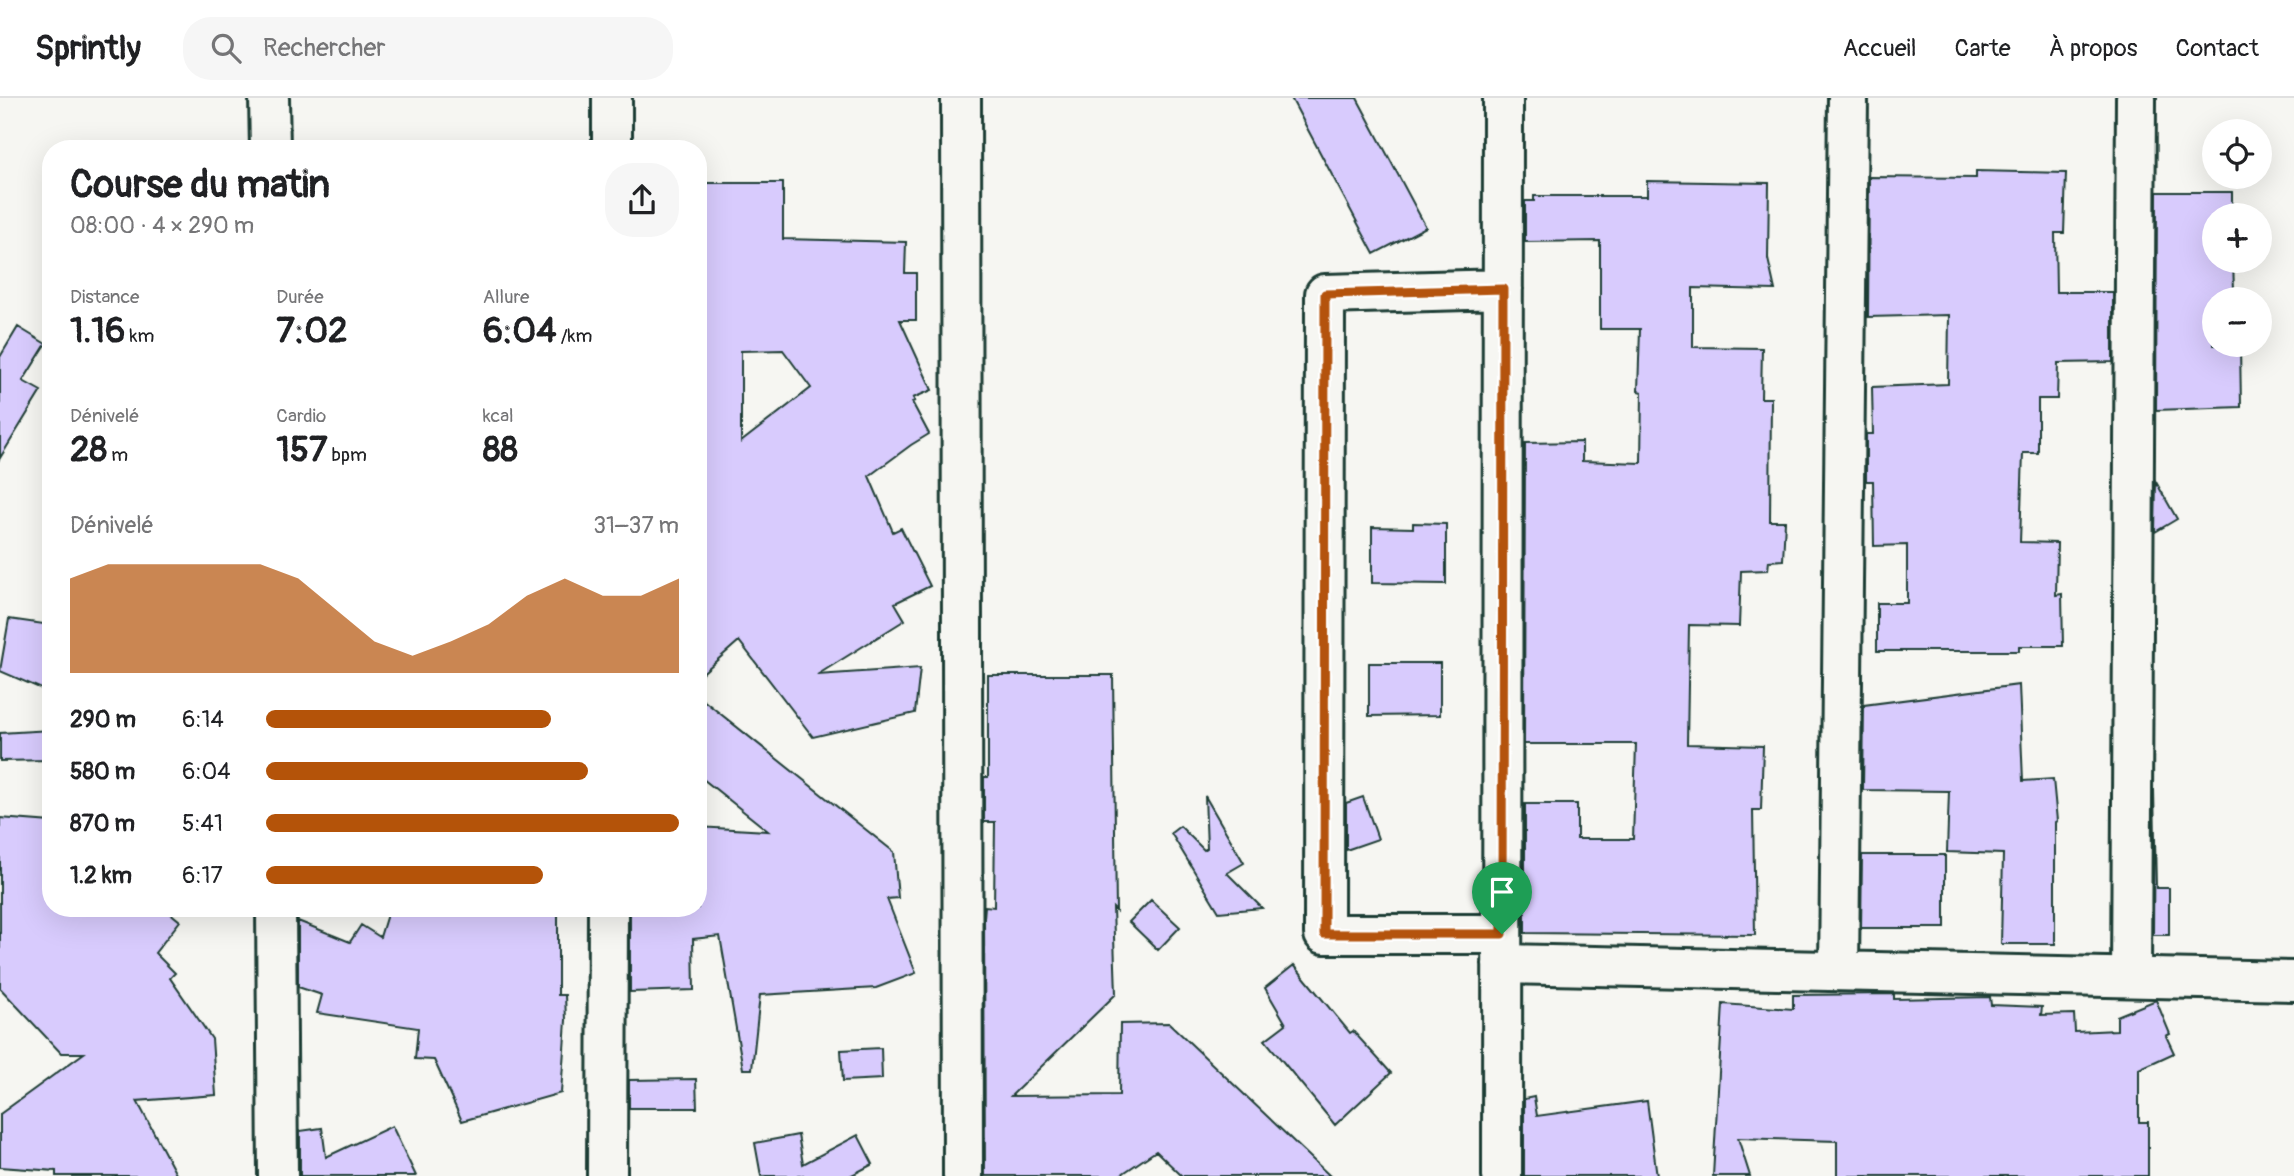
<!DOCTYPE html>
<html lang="fr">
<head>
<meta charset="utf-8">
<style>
	:root { --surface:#fff; --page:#f6f6f6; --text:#202124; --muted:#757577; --line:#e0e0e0; --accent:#b45309 }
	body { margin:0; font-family:Pangolin,sans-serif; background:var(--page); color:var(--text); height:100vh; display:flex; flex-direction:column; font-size:26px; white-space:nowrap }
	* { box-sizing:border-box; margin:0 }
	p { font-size:23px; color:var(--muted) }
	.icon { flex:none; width:38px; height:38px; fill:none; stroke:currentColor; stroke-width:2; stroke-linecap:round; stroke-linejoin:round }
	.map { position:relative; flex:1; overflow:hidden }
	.side { position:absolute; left:42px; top:42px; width:665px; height:777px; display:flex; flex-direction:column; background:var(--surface); border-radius:28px; box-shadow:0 7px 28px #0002 }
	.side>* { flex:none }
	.controls { position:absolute; left:2202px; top:21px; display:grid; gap:14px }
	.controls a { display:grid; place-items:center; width:70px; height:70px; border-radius:50%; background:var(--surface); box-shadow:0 7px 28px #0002; font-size:35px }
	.pin { position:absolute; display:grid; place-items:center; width:60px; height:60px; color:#fff; margin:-72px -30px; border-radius:50% 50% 50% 0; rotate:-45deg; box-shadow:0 0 7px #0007 }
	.pin .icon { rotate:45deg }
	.round { display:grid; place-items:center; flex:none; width:74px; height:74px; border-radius:28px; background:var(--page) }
	.head { display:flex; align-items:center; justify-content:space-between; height:119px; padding:0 28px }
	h1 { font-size:38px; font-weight:700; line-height:52px }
	.metrics { display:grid; grid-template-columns:repeat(3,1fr); gap:10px; height:119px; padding:7px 28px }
	.metrics div { display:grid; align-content:center }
	.metrics b { font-size:35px; font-weight:700 }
	.metrics small { font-size:19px; font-weight:400 }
	.metrics p { font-size:19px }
	.chart { height:196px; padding:14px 28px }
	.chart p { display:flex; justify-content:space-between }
	.chart svg { width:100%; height:126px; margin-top:7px; fill:var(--accent); opacity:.7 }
	ul { padding:0 28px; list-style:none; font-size:23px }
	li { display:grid; grid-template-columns:112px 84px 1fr; align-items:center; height:52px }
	li i { height:18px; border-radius:9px; background:var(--accent) }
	header { display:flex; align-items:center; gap:42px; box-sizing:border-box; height:98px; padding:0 35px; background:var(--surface); border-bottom:2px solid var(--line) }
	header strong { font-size:33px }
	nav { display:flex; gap:38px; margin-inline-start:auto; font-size:24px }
	.search { width:490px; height:63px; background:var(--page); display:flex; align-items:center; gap:18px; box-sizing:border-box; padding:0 24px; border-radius:28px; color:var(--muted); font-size:26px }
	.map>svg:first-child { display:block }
</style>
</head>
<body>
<header>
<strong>Sprintly</strong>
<div class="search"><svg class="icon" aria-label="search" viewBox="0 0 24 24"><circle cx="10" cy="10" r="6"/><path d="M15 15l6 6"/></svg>Rechercher</div>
<nav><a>Accueil</a><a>Carte</a><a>À propos</a><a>Contact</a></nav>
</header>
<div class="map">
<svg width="2294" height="1078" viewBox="0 0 2294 1078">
	<rect width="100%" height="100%" fill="#f6f6f2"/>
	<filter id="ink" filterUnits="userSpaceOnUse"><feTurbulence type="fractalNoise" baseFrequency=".0143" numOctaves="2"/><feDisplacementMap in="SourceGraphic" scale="14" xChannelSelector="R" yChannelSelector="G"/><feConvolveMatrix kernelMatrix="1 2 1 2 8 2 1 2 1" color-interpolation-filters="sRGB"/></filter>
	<g filter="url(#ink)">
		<path fill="#d8cbfd" stroke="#1f3d34" stroke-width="2" fill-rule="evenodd" d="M1291,0H1357L1426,129L1374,156Z
			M1976,73L2066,75L2064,135H2055L2056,194H2113V264L2058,265L2057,301H2038V355H2023L2020,444L2057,445L2056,497L2062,496L2063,548H2019V553H1877V505H1907V447L1874,448L1873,383H1866V336H1873L1872,289L1948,286L1949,217L1868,219L1869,79L1976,80Z
			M1647,83L1769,85L1768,161L1775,192L1693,190V249L1762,250L1761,300H1771L1770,423H1785L1783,462L1769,463L1768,472L1741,473L1739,528L1689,527L1687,646L1763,648L1761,712H1753L1755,837L1525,835V706H1577V741H1633L1636,646H1524L1525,345L1582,344V363L1641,365L1642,294L1638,293L1640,231H1600V143L1525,144V103H1534V98H1647Z
			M698,85H783V141L906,144L905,175H916V222H900L932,292L913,300L915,303L912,304L929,336L911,347L869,378L893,434L901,430L930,488L895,505L905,522L817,577L920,570L915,615L813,639L739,543L698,579ZM783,252L811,290L741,344V253Z
			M2157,94H2232V117H2214V163H2233L2234,192H2239V201H2214V247H2240L2241,309L2156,312Z
			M18,229L46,246L23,283L41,293L0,360V259Z
			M2156,384L2177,421L2155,434Z
			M1413,425L1446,426V486L1372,485V429L1413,430Z
			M9,521L51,527V595L0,573Z
			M1369,565H1440V617L1369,618Z
			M988,577H1113L1116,813L1113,810L1116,896L1011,998L1119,997L1120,926L1169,925L1330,1078H1182L1156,1053L1119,1078H985L984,820L985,808L994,809L995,724H984V679H988Z
			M2019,587L2023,683L2053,681L2057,723L2055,724V846H2001L2003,756L1947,754L1949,693L1863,692L1864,607Z
			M698,598L894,754L898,800L887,801L916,875L876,890L760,897L752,971H743L720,838L693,841L694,892L630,894V810H698V729L768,733L698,677Z
			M51,632V662L0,663V635Z
			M2154,691L2156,790H2169V837H2153Z
			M1205,698L1244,765L1227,775L1262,810L1219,814L1171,735L1180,728L1204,752L1207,750Z
			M1363,699L1378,741L1346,752V705Z
			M0,720L51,724V810H164L180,823L155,855L175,875L170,880L212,941L216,997L137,1003L177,1078H56V1073L0,1069V1016L84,955H61L0,890Z
			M1862,757H1945V830H1861Z
			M1151,802L1180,829L1158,852L1129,824Z
			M389,810H407L425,816H466V810H558V897H565L566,922L561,995L462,1023L434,962L415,961L418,930L317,915L322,897L298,889V823L350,844L361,827L380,839Z
			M1294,867L1350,935L1353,933L1391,975L1335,1027L1265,942L1286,926L1265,890Z
			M1894,896V901L1990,899L1991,907L2042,909L2041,917L2074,916L2075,934L2117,932V918L2156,902L2170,936L2166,938L2174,955L2139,971V1024H2148V1078H1837V1043L1738,1040L1750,1078H1713L1723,906L1793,911V897Z
			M881,950L882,981L843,983L841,952Z
			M696,981L697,1010H629V982Z
			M1534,999L1537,1018L1647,1003L1657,1078H1524V1001Z
			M392,1028L416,1078H300V1033L322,1030L326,1059Z
			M798,1037L803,1066L858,1037L873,1066L850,1078H761L755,1045Z"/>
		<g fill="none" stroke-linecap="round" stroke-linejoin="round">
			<defs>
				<path id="minor" d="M269,0L270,51
					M961,0L963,1078
					M612,51V0
					M276,810L278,1078
					M1502,836H1324L1325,196L1503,191
					M1502,866L2294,883
					M1839,873L1848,0
					M2131,879L2136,0
					M607,1078L608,810
					M1502,1078L1503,0"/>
			</defs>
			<use href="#minor" stroke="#1f3d34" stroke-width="44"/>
			<use href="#minor" stroke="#f6f6f2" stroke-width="38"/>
		</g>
	</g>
	<g fill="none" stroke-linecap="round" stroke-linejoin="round" filter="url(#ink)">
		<defs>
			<path id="route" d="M1503,191L1502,836H1324L1325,196Z"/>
		</defs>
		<use href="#route" stroke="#fff" stroke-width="14"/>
		<use href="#route" stroke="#b45309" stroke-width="9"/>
	</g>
</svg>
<div class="controls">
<a><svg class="icon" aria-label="locate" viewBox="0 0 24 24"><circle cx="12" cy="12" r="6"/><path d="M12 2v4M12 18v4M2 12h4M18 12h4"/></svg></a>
<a>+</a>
<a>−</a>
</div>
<div class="pin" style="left:1502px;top:836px;background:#1e9e55"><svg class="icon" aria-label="arrive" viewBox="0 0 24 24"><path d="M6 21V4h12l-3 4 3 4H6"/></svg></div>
<section class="side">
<div class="head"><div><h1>Course du matin</h1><p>08:00 · 4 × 290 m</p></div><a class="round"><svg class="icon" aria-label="share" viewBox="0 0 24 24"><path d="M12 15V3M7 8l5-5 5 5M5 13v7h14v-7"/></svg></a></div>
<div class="metrics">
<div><p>Distance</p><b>1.16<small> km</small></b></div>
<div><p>Durée</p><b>7:02</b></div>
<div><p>Allure</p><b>6:04<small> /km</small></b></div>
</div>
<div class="metrics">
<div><p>Dénivelé</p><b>28<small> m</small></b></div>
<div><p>Cardio</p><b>157<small> bpm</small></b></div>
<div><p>kcal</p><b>88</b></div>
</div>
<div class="chart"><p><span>Dénivelé</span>31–37 m</p>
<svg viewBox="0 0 160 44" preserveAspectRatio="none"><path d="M0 44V11L10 6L20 6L30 6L40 6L50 6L60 11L70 22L80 33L90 38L100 33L110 27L120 17L130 11L140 17L150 17L160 11V44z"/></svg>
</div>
<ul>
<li><b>290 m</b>6:14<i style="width:69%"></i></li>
<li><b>580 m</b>6:04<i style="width:78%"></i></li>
<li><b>870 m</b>5:41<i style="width:100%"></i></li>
<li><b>1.2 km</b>6:17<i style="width:67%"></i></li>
</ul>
</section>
</div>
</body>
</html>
